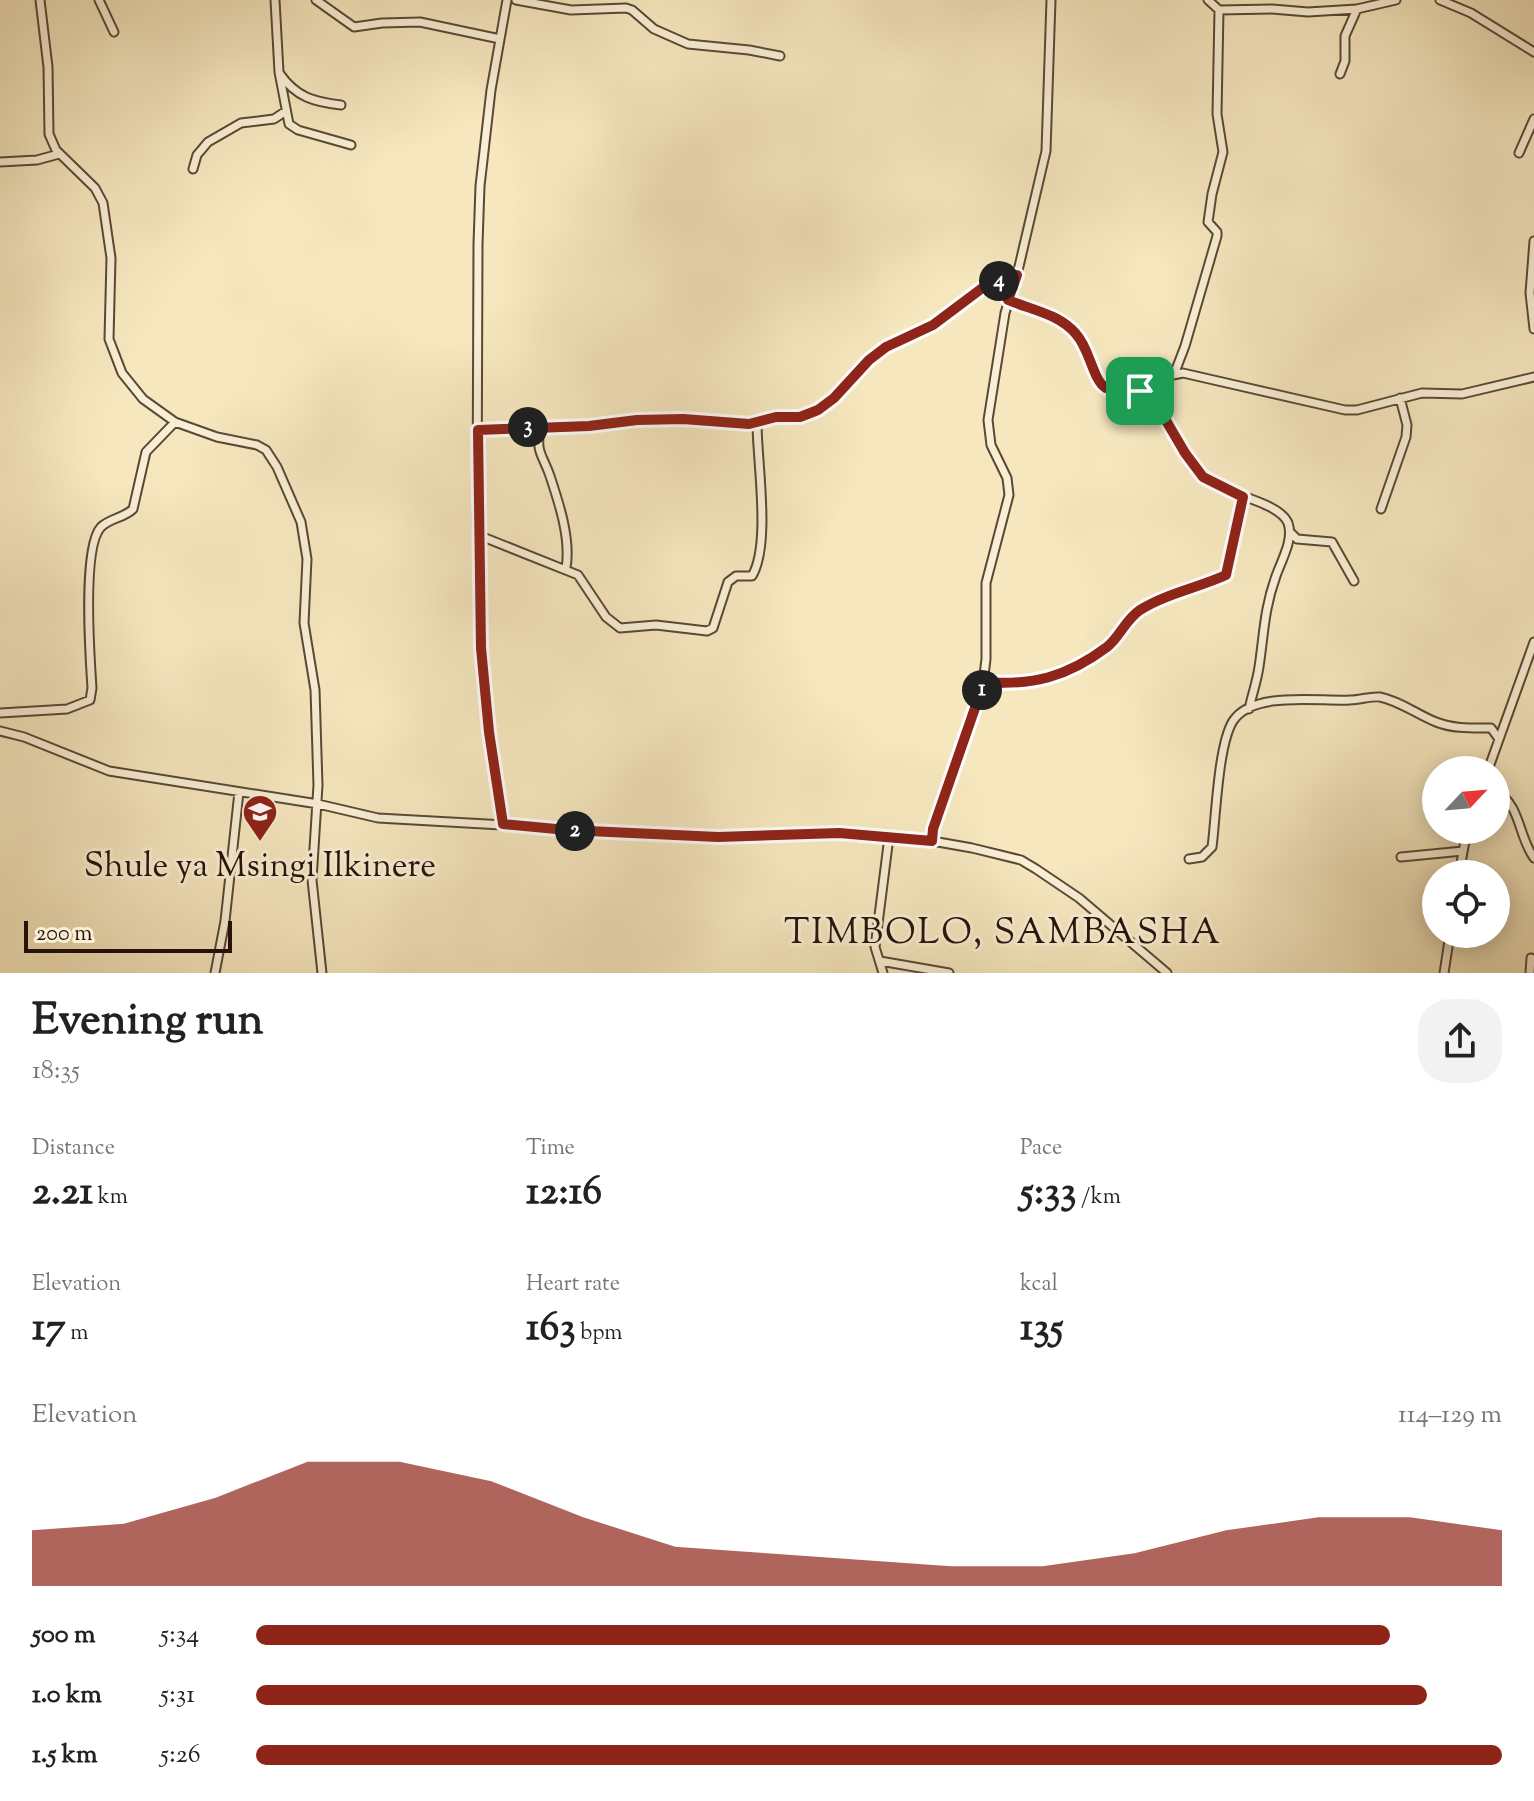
<!DOCTYPE html>
<html lang="en">
<head>
<meta charset="utf-8">
<style>
	:root { --surface:#fff; --page:#f2f2f2; --text:#222; --muted:#767676; --accent:#8f2418 }
	body { margin:0; font-family:"Sorts Mill Goudy",serif; background:var(--page); color:var(--text); height:100vh; display:flex; flex-direction:column; font-size:30px; white-space:nowrap }
	* { box-sizing:border-box; margin:0 }
	p { font-size:26px; color:var(--muted) }
	.icon { flex:none; width:44px; height:44px; fill:none; stroke:currentColor; stroke-width:2; stroke-linecap:round; stroke-linejoin:round }
	.map { position:relative; height:973px; overflow:hidden }
	.drawer { display:flex; flex-direction:column; background:var(--surface); flex:1 }
	.drawer>* { flex:none }
	.needle { width:52px; rotate:64deg }
	.fabs { position:absolute; left:1422px; top:756px; display:grid; gap:16px }
	.fabs a { display:grid; place-items:center; width:88px; height:88px; border-radius:50%; background:var(--surface); box-shadow:0 4px 20px #0003; font-size:40px }
	.scale { position:absolute; left:24px; bottom:20px; width:208px; box-sizing:border-box; padding-left:8px; border:4px solid #261309; border-top:0; font-size:22px; line-height:28px; white-space:nowrap; color:#261309; -webkit-text-stroke:6px #f9efd5; paint-order:stroke }
	.pin { position:absolute; display:grid; place-items:center; width:68px; height:68px; color:#fff; margin:-34px; border-radius:16px; box-shadow:0 4px 12px #0006 }
	.km { position:absolute; width:40px; height:40px; margin:-20px; border-radius:50%; background:#222; color:#fff; font-size:22px; line-height:40px; text-align:center }
	.round { display:grid; place-items:center; flex:none; width:84px; height:84px; border-radius:32px; background:var(--page) }
	.headline { display:flex; align-items:center; justify-content:space-between; height:136px; padding:0 32px }
	h1 { font-size:44px; font-weight:700; line-height:60px }
	.stats { display:grid; grid-template-columns:repeat(3,1fr); gap:12px; height:136px; padding:8px 32px }
	.stats div { display:grid; align-content:center }
	.stats b { font-size:40px; font-weight:700 }
	.stats small { font-size:22px; font-weight:400 }
	.stats p { font-size:22px }
	.chart { height:224px; padding:16px 32px }
	.chart p { display:flex; justify-content:space-between }
	.chart svg { width:100%; height:144px; margin-top:8px; fill:var(--accent); opacity:.7 }
	ul { padding:0 32px; list-style:none; font-size:26px }
	li { display:grid; grid-template-columns:128px 96px 1fr; align-items:center; height:60px }
	li i { height:20px; border-radius:10px; background:var(--accent) }
	.map>svg:first-child { display:block }
</style>
</head>
<body>
<div class="map">
<svg width="1534" height="973" viewBox="0 0 1534 973">
	<rect width="100%" height="100%" fill="#f6e7bf"/>
	<filter id="stains"><feTurbulence type="fractalNoise" baseFrequency=".0025" numOctaves="4"/><feColorMatrix values="0 0 0 0 .2 0 0 0 0 .09 0 0 0 0 .02 0 0 0 .5 -.17"/></filter>
	<radialGradient id="worn" r=".72"><stop offset=".6" stop-color="#630" stop-opacity="0"/><stop offset="1" stop-color="#630" stop-opacity=".3"/></radialGradient>
	<g fill="none" stroke-linecap="round" stroke-linejoin="round">
		<defs>
			<path id="minor" d="M40,0L48,67L49,134L56,150L95,188L103,203L111,258L109,339L122,373L143,399L175,422L217,437L257,445L266,450L277,467L301,522L307,559L304,623L315,690L318,785L312,880L322,973
				M99,0L114,32
				M275,0L279,72L289,124L298,130L351,145
				M316,0L354,27L382,23L420,22L500,39
				M516,0L571,10L626,8L632,10L654,29L688,44L749,50L780,56
				M1208,0L1219,10L1272,9L1308,12L1357,9L1396,0
				M1440,0L1471,13L1534,52
				M280,74C296,97 314,102 341,105
				M1340,74L1345,61V36L1357,9
				M1519,153L1534,119
				M0,162L37,160L59,154
				M193,169L197,155L208,142L241,123L274,119L286,111
				M1534,241L1530,293L1534,329
				M1008,300C1032,310 1059,314 1077,334C1090,349 1093,381 1106,388C1120,396 1135,388 1150,393C1172,422 1180,464 1213,484C1231,495 1280,503 1288,523C1294,540 1281,561 1276,576C1264,609 1264,634 1259,667C1257,681 1252,695 1249,709
				M1175,372L1185,346L1217,236V232L1208,222L1212,194L1223,152L1217,114L1219,10
				M1140,391L1163,377L1183,373L1345,410H1357L1422,393L1462,394L1534,377
				M540,428C536,454 542,453 550,476C559,503 571,539 566,568
				M478,430L589,426L637,420L683,419L749,424L776,417H800L818,410L834,398L869,360L886,347L933,325L981,289L1017,275
				M1381,509L1406,437L1407,425L1400,398
				M1290,532L1297,539L1332,542L1354,581
				M478,535L578,575L606,617L620,628L656,625L707,631L713,628L728,582L736,576H752C771,544 757,462 757,423
				M984,682C1032,686 1067,677 1107,647C1120,637 1125,620 1140,610C1164,595 1200,586 1226,575L1243,497
				M0,713L67,709L90,700L92,688C90,658 82,547 101,527C110,518 124,518 133,509L146,452L175,422
				M0,731L24,737L109,771L318,804L378,818L718,837L839,833L938,842L972,848L1021,860L1036,869L1079,898L1167,973
				M1488,770L1534,642
				M1496,791C1521,805 1518,836 1534,858
				M503,824L489,732L481,648L477,518L478,244L480,186L491,90L507,0
				M932,841L933,829L982,692L986,659V583L1009,495L1007,478L991,445L988,420L1005,313L1017,275L1046,151L1051,0
				M1401,857L1463,851
				M1189,859L1202,857L1212,847C1216,817 1218,745 1233,721C1253,690 1320,702 1350,700C1360,700 1370,696 1380,697C1400,701 1418,715 1436,722C1454,729 1472,728 1491,728L1499,739
				M1459,874L1467,830
				M880,961L949,973
				M215,973L225,921L239,792
				M883,973L875,947L889,837
				M1444,973L1450,934
				M1530,973L1531,958"/>
		</defs>
		<use href="#minor" stroke="#5a4836" stroke-width="11"/>
		<use href="#minor" stroke="#f9efd5" stroke-width="7"/>
	</g>
	<g fill="none" stroke-linecap="round" stroke-linejoin="round">
		<defs>
			<path id="route" d="M1017,275L1008,300C1032,310 1059,314 1076,334C1090,349 1093,381 1106,388C1120,396 1135,388 1150,393L1185,453L1203,477L1243,497L1226,575C1200,587 1165,594 1140,610C1125,620 1120,637 1107,647C1067,677 1032,686 984,682L933,829L932,841L839,833L718,837L567,830L503,824L489,732L481,648L478,430L589,426L637,420L683,419L749,424L776,417H800L818,410L834,398L869,360L886,347L933,325L981,289Z"/>
		</defs>
		<use href="#route" stroke="#fff" stroke-width="16"/>
		<use href="#route" stroke="#8f2418" stroke-width="10"/>
	</g>
	<defs>
		<symbol id="school-pin" viewBox="-11 -11 22 30"><path d="M0 17L-7.5 6A9.5 9.5 0 1 1 7.5 6Z" fill="#8f2418" stroke="#f9efd5"/><path d="M0-5L7-2L0 1L-7-2ZM-4 1L0 2.5L4 1V4Q0 6-4 4Z" fill="#fff"/></symbol>
	</defs>
	<g fill-rule="evenodd">
		<use href="#school-pin" x="240" y="792" width="40" height="54"/>
	</g>
	<g text-anchor="middle" stroke-width="6" stroke-linejoin="round" paint-order="stroke">
		<g font-size="34" fill="#261309" stroke="#f9efd5">
			<text x="260" y="876">Shule ya Msingi Ilkinere</text>
		</g>
		<g font-size="36" letter-spacing="2" fill="#261309" stroke="#f9efd5">
			<text x="1003" y="943">TIMBOLO, SAMBASHA</text>
		</g>
	</g>
	<rect width="100%" height="100%" filter="url(#stains)"/>
	<rect width="100%" height="100%" fill="url(#worn)"/>
</svg>
<div class="fabs">
<a><svg class="needle" viewBox="-14 -14 28 28"><path d="M0-13l5 13h-10z" fill="#e53935"/><path d="M0 13l5-13h-10z" fill="#767676"/></svg></a>
<a><svg class="icon" aria-label="locate" viewBox="0 0 24 24"><circle cx="12" cy="12" r="6"/><path d="M12 2v4M12 18v4M2 12h4M18 12h4"/></svg></a>
</div>
<div class="scale">200 m</div>
<div class="pin" style="left:1140px;top:391px;background:#1e9e55"><svg class="icon" aria-label="arrive" viewBox="0 0 24 24"><path d="M6 21V4h12l-3 4 3 4H6"/></svg></div>
<b class="km" style="left:982px;top:690px">1</b>
<b class="km" style="left:575px;top:831px">2</b>
<b class="km" style="left:528px;top:427px">3</b>
<b class="km" style="left:999px;top:281px">4</b>
</div>
<section class="drawer">
<div class="headline"><div><h1>Evening run</h1><p>18:35</p></div><a class="round"><svg class="icon" aria-label="share" viewBox="0 0 24 24"><path d="M12 15V3M7 8l5-5 5 5M5 13v7h14v-7"/></svg></a></div>
<div class="stats">
<div><p>Distance</p><b>2.21<small> km</small></b></div>
<div><p>Time</p><b>12:16</b></div>
<div><p>Pace</p><b>5:33<small> /km</small></b></div>
</div>
<div class="stats">
<div><p>Elevation</p><b>17<small> m</small></b></div>
<div><p>Heart rate</p><b>163<small> bpm</small></b></div>
<div><p>kcal</p><b>135</b></div>
</div>
<div class="chart"><p><span>Elevation</span>114–129 m</p>
<svg viewBox="0 0 160 44" preserveAspectRatio="none"><path d="M0 44V27L10 25L20 17L30 6L40 6L50 12L60 23L70 32L80 34L90 36L100 38L110 38L120 34L130 27L140 23L150 23L160 27V44z"/></svg>
</div>
<ul>
<li><b>500 m</b>5:34<i style="width:91%"></i></li>
<li><b>1.0 km</b>5:31<i style="width:94%"></i></li>
<li><b>1.5 km</b>5:26<i style="width:100%"></i></li>
</ul>
</section>
</body>
</html>
